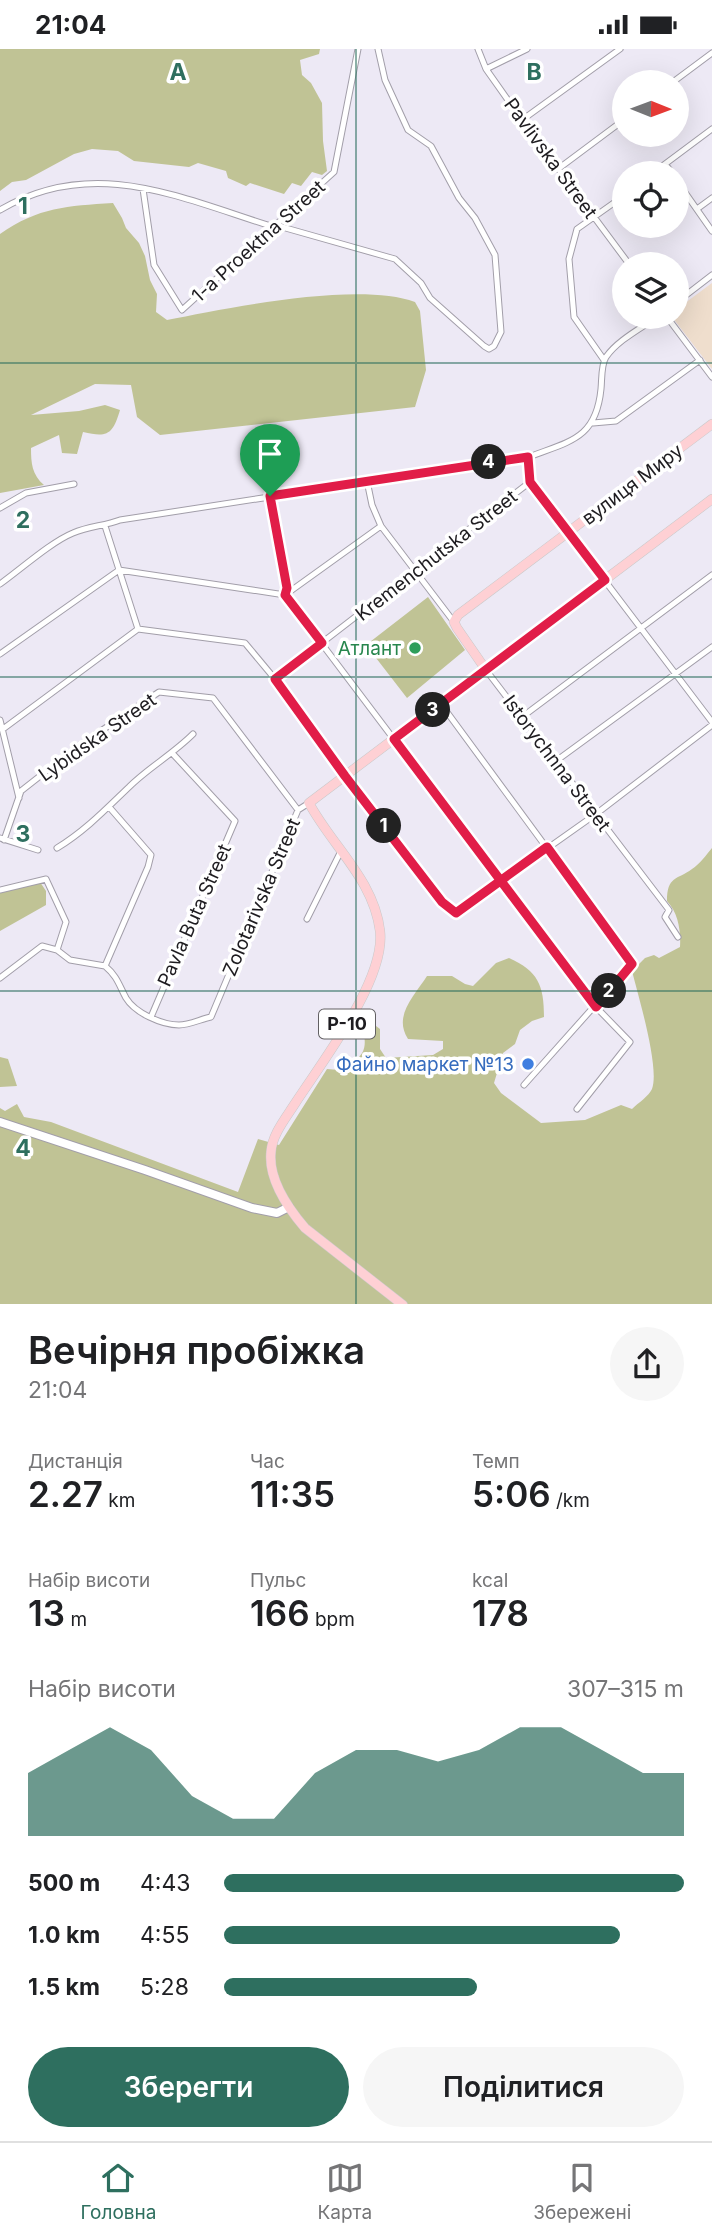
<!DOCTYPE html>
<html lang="uk">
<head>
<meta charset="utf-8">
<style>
	:root { --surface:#fff; --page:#f6f6f6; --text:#202124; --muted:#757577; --line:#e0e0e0; --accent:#2e6f5f }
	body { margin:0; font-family:Inter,sans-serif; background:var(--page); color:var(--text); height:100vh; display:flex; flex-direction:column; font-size:26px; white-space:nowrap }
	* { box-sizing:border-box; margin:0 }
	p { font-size:23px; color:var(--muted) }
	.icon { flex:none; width:38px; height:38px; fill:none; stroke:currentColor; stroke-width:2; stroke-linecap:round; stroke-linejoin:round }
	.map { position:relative; height:1255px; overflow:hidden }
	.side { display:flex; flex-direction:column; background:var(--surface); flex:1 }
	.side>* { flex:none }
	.needle { width:46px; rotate:91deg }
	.tools { position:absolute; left:612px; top:21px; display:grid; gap:14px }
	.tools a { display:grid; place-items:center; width:77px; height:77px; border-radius:50%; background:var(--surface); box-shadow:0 7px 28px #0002; font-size:35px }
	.pin { position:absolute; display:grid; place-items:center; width:60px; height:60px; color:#fff; margin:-72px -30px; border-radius:50% 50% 50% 0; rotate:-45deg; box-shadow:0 0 7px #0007 }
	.pin .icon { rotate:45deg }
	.km { position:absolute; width:35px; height:35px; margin:-18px; border-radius:50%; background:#222; color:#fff; font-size:19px; line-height:35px; text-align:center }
	.round { display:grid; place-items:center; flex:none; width:74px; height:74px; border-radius:37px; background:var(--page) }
	.overview { display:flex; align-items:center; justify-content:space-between; height:119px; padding:0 28px }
	h1 { font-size:38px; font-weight:600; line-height:52px }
	.metrics { display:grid; grid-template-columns:repeat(3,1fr); gap:10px; height:119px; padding:7px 28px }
	.metrics div { display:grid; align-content:center }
	.metrics b { font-size:35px; font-weight:600 }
	.metrics small { font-size:19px; font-weight:400 }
	.metrics p { font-size:19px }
	.chart { height:196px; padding:14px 28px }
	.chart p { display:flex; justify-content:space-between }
	.chart svg { width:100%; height:126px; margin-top:7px; fill:var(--accent); opacity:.7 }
	.button { display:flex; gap:14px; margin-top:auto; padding:14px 28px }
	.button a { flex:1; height:80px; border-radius:42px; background:var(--accent); color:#fff; font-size:28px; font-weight:600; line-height:80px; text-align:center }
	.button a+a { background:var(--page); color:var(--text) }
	ul { padding:0 28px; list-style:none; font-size:23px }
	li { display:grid; grid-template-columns:112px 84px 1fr; align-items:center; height:52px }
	li i { height:18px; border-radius:9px; background:var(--accent) }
	.status { display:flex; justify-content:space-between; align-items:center; height:49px; padding:0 35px; background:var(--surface); direction:ltr }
	.status svg { height:19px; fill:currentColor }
	.menu { display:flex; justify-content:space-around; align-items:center; height:98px; border-top:2px solid var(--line); background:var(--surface); font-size:19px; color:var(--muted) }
	.menu a { display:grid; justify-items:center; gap:4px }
	.menu .on { color:var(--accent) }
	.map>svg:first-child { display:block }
</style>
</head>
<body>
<div class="status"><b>21:04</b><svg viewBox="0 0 49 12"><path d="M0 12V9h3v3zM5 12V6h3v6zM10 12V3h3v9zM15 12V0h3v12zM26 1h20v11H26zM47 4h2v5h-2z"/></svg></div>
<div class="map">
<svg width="712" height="1256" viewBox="0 0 712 1256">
	<rect width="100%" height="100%" fill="#ede9f5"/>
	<path fill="#efdecd" d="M712,234V320L672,268H677V260Z"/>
	<path fill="#c0c395" d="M0,0H320L319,5L300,11L302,26L311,34L322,54L323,92L327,122L322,126L312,123L301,137L292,134L284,145L250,134L246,137L228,129L226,122L198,114L189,118L134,112L118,102L92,100L74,105L26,131L12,133L0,142Z
		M113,154L122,169L126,179L139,194L145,207L150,231L157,245L156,263L167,271C228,259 358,232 415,253L420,262L426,321L415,358L160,386L137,368L131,336L95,335L31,366L79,362L105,356L120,361C113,385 108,389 83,383L77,405L62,404L59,386L31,399C31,414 32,426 44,436L0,444V185C39,158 67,157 113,154Z
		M428,548L465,601L407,649L366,596Z
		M712,799V1255H0V1059L5,1062L17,1055L24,1068L51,1073L238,1143L258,1090L279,1096L327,1020L339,1021C356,1010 368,1008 364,985L376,977L380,980V1000L386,1009L433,1006L443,1000V992L408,990C393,967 414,947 427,927H452L465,935L473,937L496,914L509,909C538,922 544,936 544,968L532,972L520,981L515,995L503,1004L494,1034L501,1044L541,1074L585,1071L621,1056L632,1060C638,1054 649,1047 652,1040C660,1019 638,946 632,922L645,909L654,906L659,909L680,898C681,881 678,864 667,852C667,827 677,831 692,820C700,815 706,806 712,799Z
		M38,830L46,842V856L0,882V842Z
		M0,1008L8,1010L17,1037L0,1038Z"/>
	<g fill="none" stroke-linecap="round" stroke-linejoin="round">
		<defs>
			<path id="street" d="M478,0L486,20L522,71L629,215
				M486,20L527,0
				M673,33L712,4
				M522,71L620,0
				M665,115L672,124
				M558,120L625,70
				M653,124L712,80
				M677,132L712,182
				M143,140L154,216L182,261L334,123L358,0
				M697,160L712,149
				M0,161C94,106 180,149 274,178
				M278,175L282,178L395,210L421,234L430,249L484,297L489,300L494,297L501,283L495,206L475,169L459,149L431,97L408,81L385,31L378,0
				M677,253L712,226
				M667,268L712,328
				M604,311L574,268L569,210L577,180L625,146
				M593,374L616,372L700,311
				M529,408L530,433L712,673
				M367,432L372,456L381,477L454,573
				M269,447L287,539L285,546L596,958L630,993L577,1060
				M0,459L26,444L74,435
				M105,477L138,580
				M0,535C21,520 51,493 73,484C89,477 104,477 120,471L529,408C570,392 596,390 601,340C602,330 601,316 606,308C618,291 640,280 657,268
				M138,580L245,594L275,630L345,727L442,853L456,864L596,765L712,676
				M0,605L119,521L285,546L381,477
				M486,621L669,861L665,868L678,888
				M275,630L530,433
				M441,655L632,915L524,1036
				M522,668L712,526
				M0,671L19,749
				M3,680L138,580
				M556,712L712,598
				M110,759L151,806L148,818L105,917C117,927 119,936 126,949C135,964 162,976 179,976C189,976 201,970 211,968L298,761L309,754
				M0,789L38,801
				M4,791L21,742L77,698L159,643L213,649L298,761
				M57,799C85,782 106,760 129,738C148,719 173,705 193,685
				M0,841L46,830L66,873L57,901
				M307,870L341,802
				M0,929L42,897L57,901L70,911L105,917
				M151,968L235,772L173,705"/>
			<path id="secondary" d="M0,1073L145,1121L252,1159L277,1164L289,1158"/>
			<path id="primary" d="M486,621L457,579L454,573L458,566L712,375
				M403,1256L305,1179C288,1159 268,1131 271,1103C272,1086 285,1070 294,1056C321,1014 386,931 380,882C374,831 332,797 309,754L712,450"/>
		</defs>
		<use href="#street" stroke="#a29ea9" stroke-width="7"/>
		<use href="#secondary" stroke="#a29ea9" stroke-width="10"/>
		<use href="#primary" stroke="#c9c9c9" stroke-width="10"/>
		<use href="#street" stroke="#fff" stroke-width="5"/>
		<use href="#secondary" stroke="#fff" stroke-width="8"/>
		<use href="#primary" stroke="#fed0d4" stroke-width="9"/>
	</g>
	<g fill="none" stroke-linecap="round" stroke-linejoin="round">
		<defs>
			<path id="route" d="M270,447L287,539L285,546L322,594L275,630L345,727L442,853L456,864L547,798L632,915L596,958L394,690L605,531L530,433L528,408L270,447"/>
		</defs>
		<use href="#route" stroke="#fff" stroke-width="14"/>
		<use href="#route" stroke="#e11d48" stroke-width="9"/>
	</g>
	<path fill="none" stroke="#2e6f5f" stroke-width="2" stroke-opacity="0.55" d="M356,0V1256M0,314H712M0,628H712M0,942H712"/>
	<circle fill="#2e9e5b" stroke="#fff" stroke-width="2.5" cx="415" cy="599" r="7"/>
	<circle fill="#3f7fe0" stroke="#fff" stroke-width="2.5" cx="528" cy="1015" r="7"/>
	<g text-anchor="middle" stroke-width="7" stroke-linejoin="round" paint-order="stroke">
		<rect fill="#fff" stroke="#626063" stroke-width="2" x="319" y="960.5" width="56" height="29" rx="5"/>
		<g font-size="18" font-weight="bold" fill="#1e1c20">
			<text x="347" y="981">Р-10</text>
		</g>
		<g font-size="19" fill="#1e1c20" stroke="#fff">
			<text transform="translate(551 109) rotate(54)" y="7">Pavlivska Street</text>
			<text transform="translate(258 192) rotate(-42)" y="7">1-a Proektna Street</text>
			<text transform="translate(632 435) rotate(-37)" y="7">вулиця Миру</text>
			<text transform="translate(436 506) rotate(-38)" y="7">Kremenchutska Street</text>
			<text transform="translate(97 688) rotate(-35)" y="7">Lybidska Street</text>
			<text transform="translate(557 714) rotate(53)" y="7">Istorychnna Street</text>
			<text transform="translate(261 848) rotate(-67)" y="7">Zolotarivska Street</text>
			<text transform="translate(194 866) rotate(-66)" y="7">Pavla Buta Street</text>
		</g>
		<g font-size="19" fill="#27864d" stroke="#fff" text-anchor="end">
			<text x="401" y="606">Атлант</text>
		</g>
		<g font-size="19" fill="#366cbe" stroke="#fff" text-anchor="end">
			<text x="514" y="1022">Файно маркет №13</text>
		</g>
	</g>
	<g font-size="23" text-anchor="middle" font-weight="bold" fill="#2e6f5f" stroke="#fff" stroke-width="7" stroke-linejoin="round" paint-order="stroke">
		<text x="178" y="31">A</text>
		<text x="534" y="31">B</text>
		<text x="23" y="165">1</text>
		<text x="23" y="479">2</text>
		<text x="23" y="793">3</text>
		<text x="23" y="1107">4</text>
	</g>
</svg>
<div class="tools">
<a><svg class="needle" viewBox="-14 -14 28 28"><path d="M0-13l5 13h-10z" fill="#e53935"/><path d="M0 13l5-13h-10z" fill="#757577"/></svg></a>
<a><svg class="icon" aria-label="locate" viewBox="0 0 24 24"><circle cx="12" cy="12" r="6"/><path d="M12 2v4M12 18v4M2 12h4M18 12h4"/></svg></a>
<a><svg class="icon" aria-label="layers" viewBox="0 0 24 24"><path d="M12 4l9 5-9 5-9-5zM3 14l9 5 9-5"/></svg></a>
</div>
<div class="pin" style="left:270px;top:447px;background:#1e9e55"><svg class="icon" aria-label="arrive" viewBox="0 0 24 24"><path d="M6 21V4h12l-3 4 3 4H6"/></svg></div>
<b class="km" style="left:384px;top:777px">1</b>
<b class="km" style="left:609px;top:942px">2</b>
<b class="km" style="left:433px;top:661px">3</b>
<b class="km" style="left:489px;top:413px">4</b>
</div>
<section class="side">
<div class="overview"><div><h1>Вечірня пробіжка</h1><p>21:04</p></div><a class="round"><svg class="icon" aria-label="share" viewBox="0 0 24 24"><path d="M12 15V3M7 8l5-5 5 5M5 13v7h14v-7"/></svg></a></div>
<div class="metrics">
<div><p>Дистанція</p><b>2.27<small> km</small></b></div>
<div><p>Час</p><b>11:35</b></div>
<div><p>Темп</p><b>5:06<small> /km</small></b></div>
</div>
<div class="metrics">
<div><p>Набір висоти</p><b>13<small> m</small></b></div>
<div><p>Пульс</p><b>166<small> bpm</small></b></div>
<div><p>kcal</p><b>178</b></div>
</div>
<div class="chart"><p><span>Набір висоти</span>307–315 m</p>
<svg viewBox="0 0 160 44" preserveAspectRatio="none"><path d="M0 44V22L10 14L20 6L30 14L40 30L50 38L60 38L70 22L80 14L90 14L100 18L110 14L120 6L130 6L140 14L150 22L160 22V44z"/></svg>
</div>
<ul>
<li><b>500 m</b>4:43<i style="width:100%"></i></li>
<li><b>1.0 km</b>4:55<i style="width:86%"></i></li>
<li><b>1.5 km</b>5:28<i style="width:55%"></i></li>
</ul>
<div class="button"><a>Зберегти</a><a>Поділитися</a></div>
</section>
<nav class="menu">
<a class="on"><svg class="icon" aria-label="home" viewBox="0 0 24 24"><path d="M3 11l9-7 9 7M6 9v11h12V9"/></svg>Головна</a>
<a><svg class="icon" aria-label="map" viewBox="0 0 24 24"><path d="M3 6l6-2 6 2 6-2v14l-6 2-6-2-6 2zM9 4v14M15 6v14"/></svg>Карта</a>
<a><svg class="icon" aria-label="saved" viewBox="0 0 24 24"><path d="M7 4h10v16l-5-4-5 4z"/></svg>Збережені</a>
</nav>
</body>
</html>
